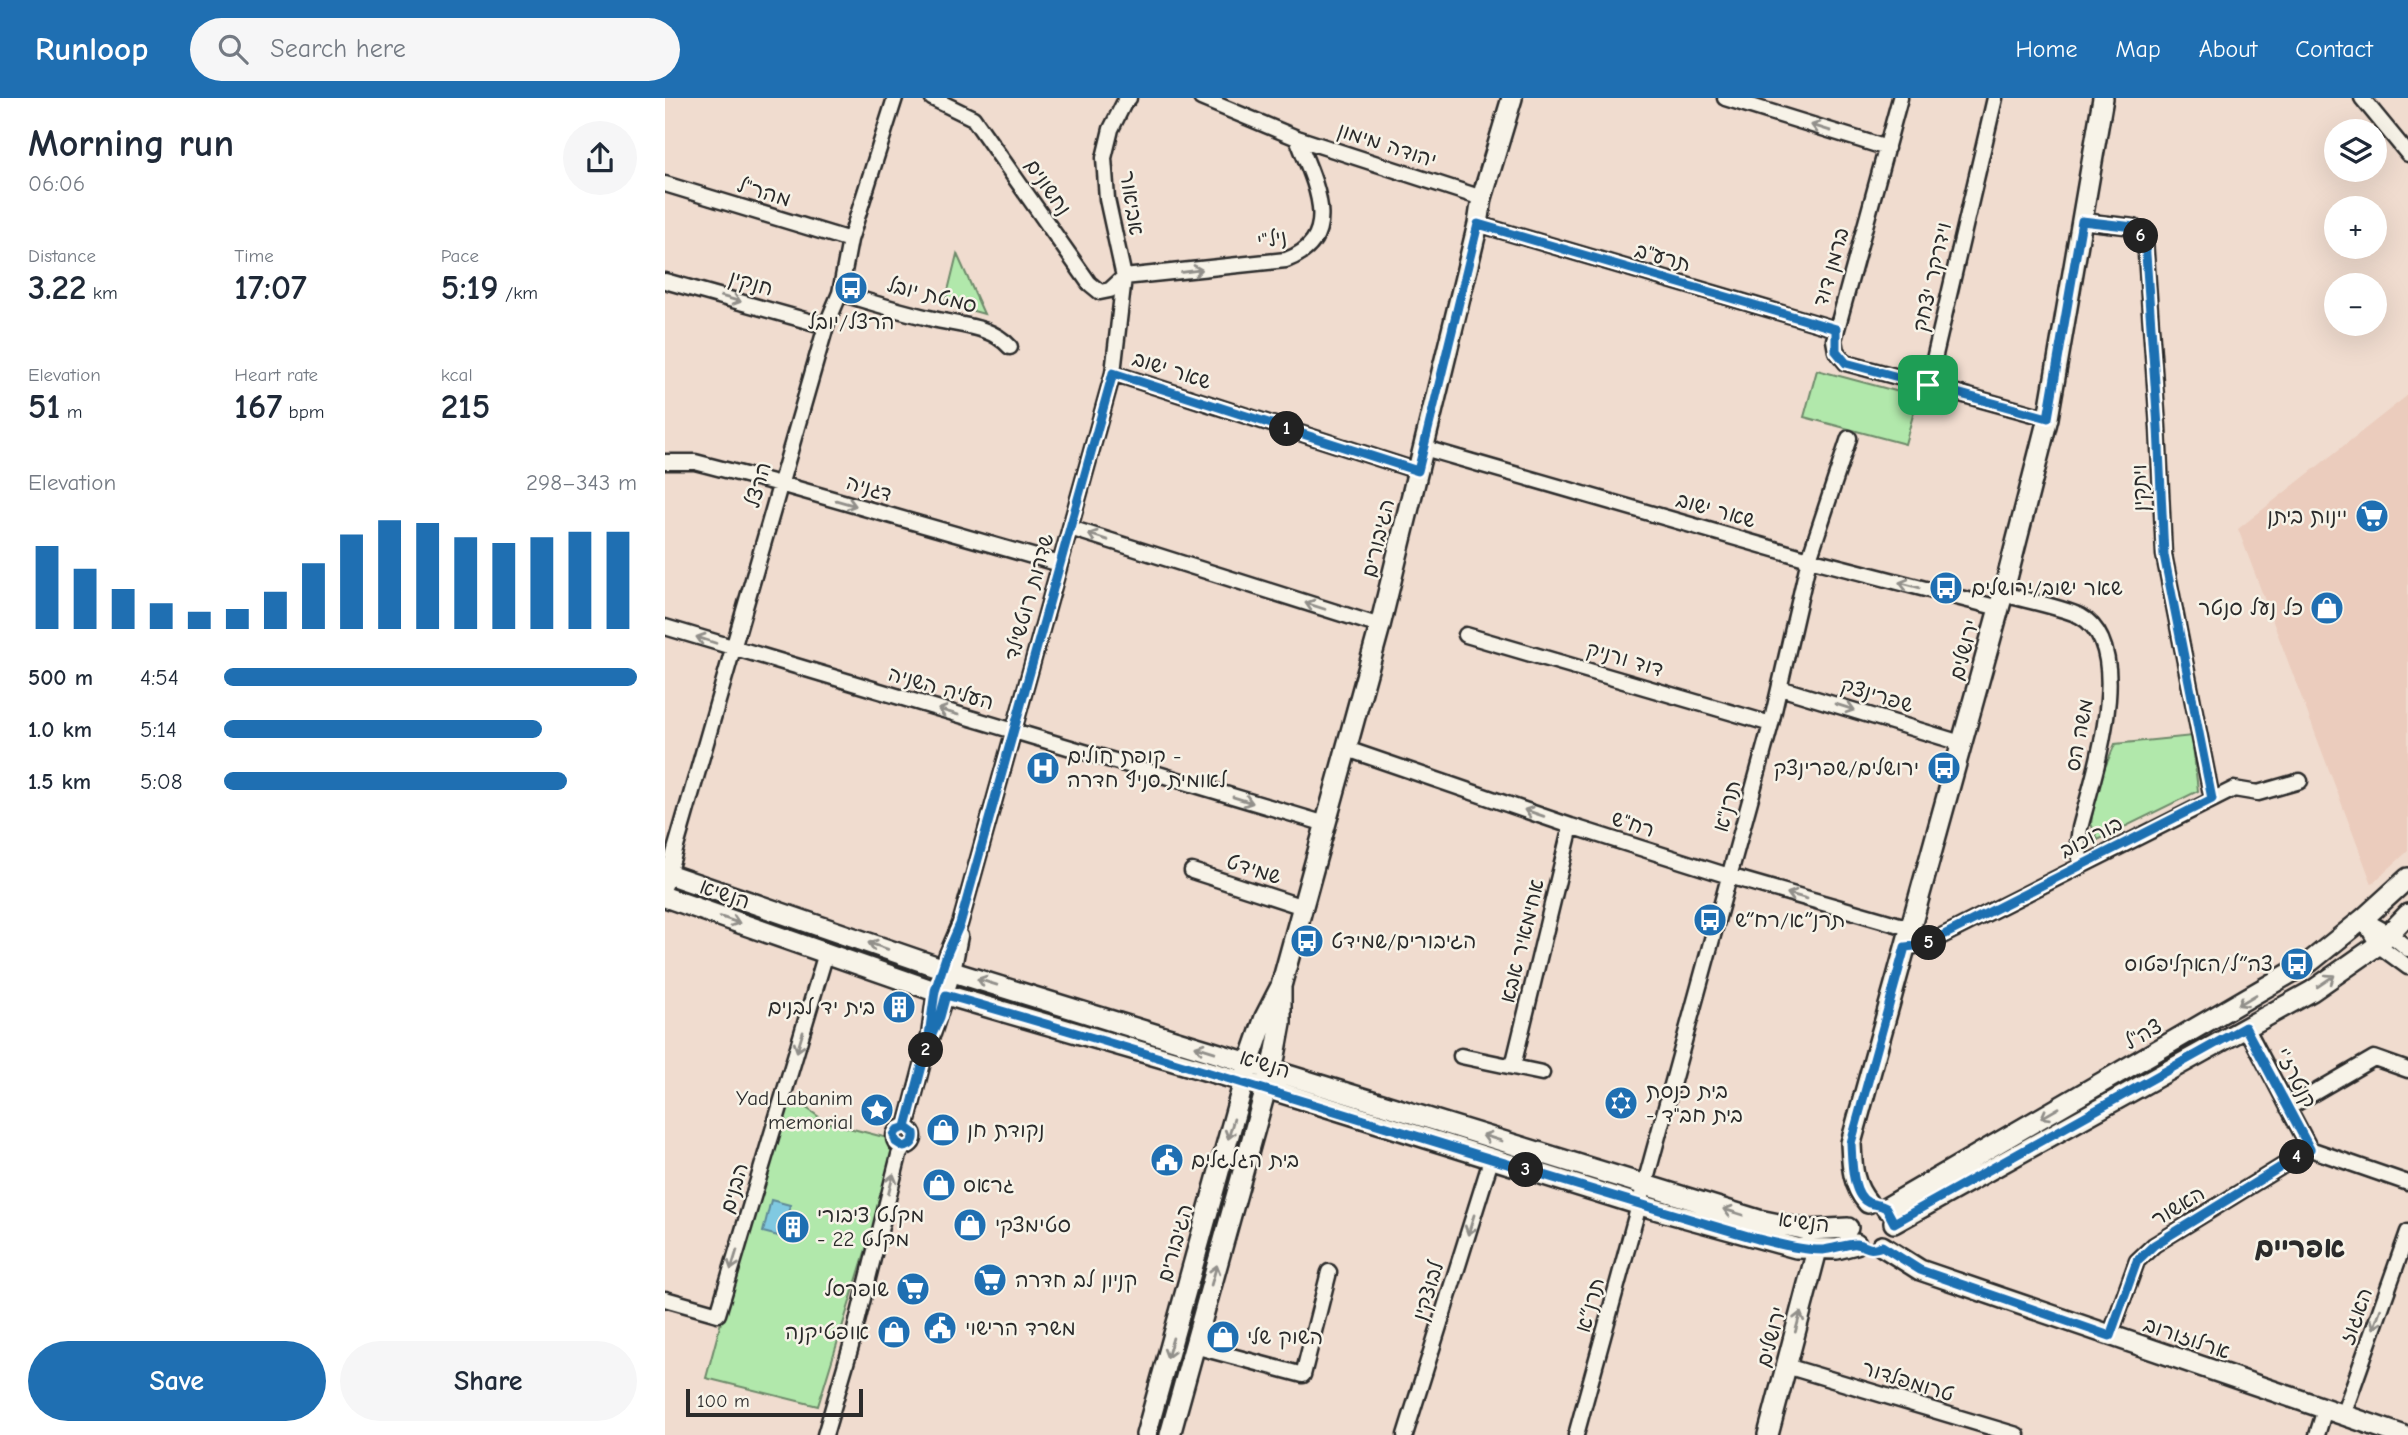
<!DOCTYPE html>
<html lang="en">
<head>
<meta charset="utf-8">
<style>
	:root { --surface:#fff; --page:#f6f6f7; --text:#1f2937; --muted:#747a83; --accent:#1f6fb2 }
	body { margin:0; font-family:"Comic Neue","Playpen Sans Hebrew",sans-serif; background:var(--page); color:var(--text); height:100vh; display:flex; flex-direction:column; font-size:26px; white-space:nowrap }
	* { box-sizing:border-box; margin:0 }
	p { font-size:23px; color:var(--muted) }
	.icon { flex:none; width:38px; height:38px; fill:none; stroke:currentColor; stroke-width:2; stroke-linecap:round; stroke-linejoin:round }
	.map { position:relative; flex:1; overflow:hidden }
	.sheet { display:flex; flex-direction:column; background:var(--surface); width:665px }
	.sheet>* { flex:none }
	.tools { position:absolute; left:1659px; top:21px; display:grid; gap:14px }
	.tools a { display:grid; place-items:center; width:63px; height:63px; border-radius:50%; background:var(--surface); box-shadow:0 7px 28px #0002; font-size:35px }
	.scale { position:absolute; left:21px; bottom:18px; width:177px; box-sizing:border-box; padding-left:7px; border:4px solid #2b2b2b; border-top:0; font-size:19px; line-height:24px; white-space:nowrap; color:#2b2b2b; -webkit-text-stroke:5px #f7f3e8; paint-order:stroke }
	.pin { position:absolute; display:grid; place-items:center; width:60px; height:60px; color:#fff; margin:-30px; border-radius:14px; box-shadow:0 4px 10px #0006 }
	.km { position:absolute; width:35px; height:35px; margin:-18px; border-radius:50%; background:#222; color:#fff; font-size:19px; line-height:35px; text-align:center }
	.round { display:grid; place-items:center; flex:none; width:74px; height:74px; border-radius:37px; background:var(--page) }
	.headline { display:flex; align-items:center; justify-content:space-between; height:119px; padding:0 28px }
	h1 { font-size:38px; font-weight:700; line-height:52px }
	.stats { display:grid; grid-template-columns:repeat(3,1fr); gap:10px; height:119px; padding:7px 28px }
	.stats div { display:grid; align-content:center }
	.stats b { font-size:35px; font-weight:700 }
	.stats small { font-size:19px; font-weight:400 }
	.stats p { font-size:19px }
	.chart { height:196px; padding:14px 28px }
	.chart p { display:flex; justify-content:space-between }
	.chart svg { width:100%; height:126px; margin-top:7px; stroke:var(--accent); stroke-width:6 }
	.primary-button { display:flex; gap:14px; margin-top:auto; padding:14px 28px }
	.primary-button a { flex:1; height:80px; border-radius:42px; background:var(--accent); color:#fff; font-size:28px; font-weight:700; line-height:80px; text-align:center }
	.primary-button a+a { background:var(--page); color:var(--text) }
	ul { padding:0 28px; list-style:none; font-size:23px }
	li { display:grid; grid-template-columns:112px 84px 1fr; align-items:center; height:52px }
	li i { height:18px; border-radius:9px; background:var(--accent) }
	header { display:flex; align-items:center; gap:42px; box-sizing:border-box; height:98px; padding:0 35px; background:var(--accent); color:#fff }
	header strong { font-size:33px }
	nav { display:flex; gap:38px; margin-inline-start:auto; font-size:24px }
	.search { width:490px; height:63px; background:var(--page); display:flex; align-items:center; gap:18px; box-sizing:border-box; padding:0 24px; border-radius:38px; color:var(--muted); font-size:26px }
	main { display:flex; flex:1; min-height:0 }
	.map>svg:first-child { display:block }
</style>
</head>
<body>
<header>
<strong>Runloop</strong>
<div class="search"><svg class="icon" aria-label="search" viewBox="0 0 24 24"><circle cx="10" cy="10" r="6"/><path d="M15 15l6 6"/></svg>Search here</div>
<nav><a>Home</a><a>Map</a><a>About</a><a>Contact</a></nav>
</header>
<main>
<section class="sheet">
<div class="headline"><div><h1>Morning run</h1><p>06:06</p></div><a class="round"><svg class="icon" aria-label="share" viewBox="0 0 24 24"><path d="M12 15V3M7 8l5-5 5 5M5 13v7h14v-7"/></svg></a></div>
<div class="stats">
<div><p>Distance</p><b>3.22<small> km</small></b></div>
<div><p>Time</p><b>17:07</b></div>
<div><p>Pace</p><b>5:19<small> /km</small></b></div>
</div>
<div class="stats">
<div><p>Elevation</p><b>51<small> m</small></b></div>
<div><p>Heart rate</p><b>167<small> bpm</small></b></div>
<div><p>kcal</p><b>215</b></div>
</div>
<div class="chart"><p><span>Elevation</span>298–343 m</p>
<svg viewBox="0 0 160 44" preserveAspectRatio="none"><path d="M5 44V15M15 44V23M25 44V30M35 44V35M45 44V38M55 44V37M65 44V31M75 44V21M85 44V11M95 44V6M105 44V7M115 44V12M125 44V14M135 44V12M145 44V10M155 44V10"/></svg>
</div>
<ul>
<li><b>500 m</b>4:54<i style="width:100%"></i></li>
<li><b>1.0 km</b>5:14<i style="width:77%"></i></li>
<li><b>1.5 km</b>5:08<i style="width:83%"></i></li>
</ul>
<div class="primary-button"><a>Save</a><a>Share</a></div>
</section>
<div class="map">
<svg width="1743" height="1337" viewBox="0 0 1743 1337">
	<rect width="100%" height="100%" fill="#f0dccf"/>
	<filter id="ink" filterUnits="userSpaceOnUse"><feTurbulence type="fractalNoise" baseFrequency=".0143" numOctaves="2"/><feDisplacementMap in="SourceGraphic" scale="14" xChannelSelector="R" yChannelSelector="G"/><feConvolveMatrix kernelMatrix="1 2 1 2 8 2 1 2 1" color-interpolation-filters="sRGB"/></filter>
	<g filter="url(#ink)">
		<path fill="#ebccbd" d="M1743,297V753L1707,786L1573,431Z"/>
		<path fill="#b1e8ab" stroke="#6e8a6b" stroke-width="2" d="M292,156L319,216L280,205Z
			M1152,272L1253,299L1240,346L1139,319Z
			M1527,638L1533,693L1433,742L1426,726L1431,690L1450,646Z
			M118,993L161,1024L234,1043L153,1308L41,1280Z"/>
		<path fill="#80c9e1" stroke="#5e8a98" stroke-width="2" d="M106,1102L125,1107L117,1139L98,1134Z"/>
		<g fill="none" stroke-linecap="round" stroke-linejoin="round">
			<defs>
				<path id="street" d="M267,0L308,20L424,185L435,194L445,192L459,179
					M536,0L632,40L817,100
					M1060,0L1222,50
					M1235,0L1169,242L1171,253L1181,265L1263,287
					M1330,0L1263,287L1383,320
					M1697,0L1743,56
					M0,86L185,142
					M1417,123L1469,129L1480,142L1493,329L1499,457L1547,701
					M813,126L1171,231
					M459,179L621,162C680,140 649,83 632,40
					M0,183L161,228
					M175,195C204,204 234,213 264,220C293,228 324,226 345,249
					M448,275L753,373
					M759,350L1144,461L1334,510
					M0,364H30L115,386L395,466
					M405,430L715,528
					M1338,496C1359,502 1397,509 1415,518C1473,549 1427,682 1415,730L1413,745L1416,768
					M0,529L661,726
					M801,537L1106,626
					M1115,590L1296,645
					M682,651L906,728L1064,778L1245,830
					M527,773L638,809
					M0,787L161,228L175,195L185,142L230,0
					M1698,821L1713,847L1743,869
					M1698,821L1725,836L1743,851
					M1240,849L1259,847L1569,691L1593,695L1635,683
					M1581,929L1645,1051
					M268,936L288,874L295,838
					M796,958L877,975
					M848,968L906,728
					M1623,1010L1709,960L1743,972
					M229 1039a10 10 0 1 1 20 0a10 10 0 1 1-20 0Z
					M241,1029L263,945L270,893L282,856L295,826L448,275L459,179L442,101L439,60L446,31L459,5L464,0
					M1645,1051L1743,1085
					M0,1201L53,1216L161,855
					M1445,1238L1472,1163L1489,1147L1645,1051
					M529,1248L638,1277L664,1174
					M1121,1268L1352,1337
					M1678,1317L1743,1134
					M160,1337L186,1248L234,1057L239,1049
					M740,1337L826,1062
					M911,1337L1106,626L1144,461L1184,340
					M1652,1337L1660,1311"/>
				<path id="secondary" d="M0,775L288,874L1094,1122L1143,1132L1183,1130
					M0,799L281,897L601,990L975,1107L1131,1150L1172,1151L1191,1146
					M1203,1105C1187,1086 1187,1068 1186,1045L1338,496L1383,320L1438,0
					M1221,1110L1646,863L1698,821L1743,780
					M1229,1125L1647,893L1713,847L1743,816
					M1217,1148L1255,1172L1737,1337
					M481,1337L584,965L600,919L616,888L715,528L813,126L817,100L847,0
					M505,1337L610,958L616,925V890
					M1103,1337L1152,1152"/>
			</defs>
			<use href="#street" stroke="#2b2b2b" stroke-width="19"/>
			<use href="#secondary" stroke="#2b2b2b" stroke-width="24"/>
			<use href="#street" stroke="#f7f3e8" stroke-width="14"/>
			<use href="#secondary" stroke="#f7f3e8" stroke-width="19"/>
		</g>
		<defs><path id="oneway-shaft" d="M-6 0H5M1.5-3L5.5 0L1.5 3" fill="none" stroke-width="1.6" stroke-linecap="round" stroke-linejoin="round" transform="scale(1.75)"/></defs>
		<g stroke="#918f8a">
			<use href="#oneway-shaft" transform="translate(1156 30) rotate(-163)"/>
			<use href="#oneway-shaft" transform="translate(527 173) rotate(-7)"/>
			<use href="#oneway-shaft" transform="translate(66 201) rotate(16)"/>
			<use href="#oneway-shaft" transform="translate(181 405) rotate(16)"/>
			<use href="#oneway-shaft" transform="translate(433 439) rotate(-162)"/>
			<use href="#oneway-shaft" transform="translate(1244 487) rotate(-165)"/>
			<use href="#oneway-shaft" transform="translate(650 508) rotate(-162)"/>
			<use href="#oneway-shaft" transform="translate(41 542) rotate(-162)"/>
			<use href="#oneway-shaft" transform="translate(1180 609) rotate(17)"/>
			<use href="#oneway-shaft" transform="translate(283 614) rotate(-164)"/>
			<use href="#oneway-shaft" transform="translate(578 702) rotate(17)"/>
			<use href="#oneway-shaft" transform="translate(869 715) rotate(-161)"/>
			<use href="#oneway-shaft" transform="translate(1132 798) rotate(-164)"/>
			<use href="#oneway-shaft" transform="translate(65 822) rotate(19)"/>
			<use href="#oneway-shaft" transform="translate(213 848) rotate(-161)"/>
			<use href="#oneway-shaft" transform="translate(1661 883) rotate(-34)"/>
			<use href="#oneway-shaft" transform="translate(322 884) rotate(-163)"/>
			<use href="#oneway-shaft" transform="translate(1582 902) rotate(149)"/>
			<use href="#oneway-shaft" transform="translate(135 944) rotate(107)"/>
			<use href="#oneway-shaft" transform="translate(540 951) rotate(-163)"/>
			<use href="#oneway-shaft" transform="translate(1385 1015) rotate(150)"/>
			<use href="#oneway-shaft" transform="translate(566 1031) rotate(106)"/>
			<use href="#oneway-shaft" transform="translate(827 1040) rotate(-163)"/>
			<use href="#oneway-shaft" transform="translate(226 1086) rotate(-76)"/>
			<use href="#oneway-shaft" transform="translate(1068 1114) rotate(-163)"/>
			<use href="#oneway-shaft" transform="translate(806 1127) rotate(107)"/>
			<use href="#oneway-shaft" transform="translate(69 1162) rotate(107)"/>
			<use href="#oneway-shaft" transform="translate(549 1177) rotate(-74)"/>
			<use href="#oneway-shaft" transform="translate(1712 1221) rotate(110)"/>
			<use href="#oneway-shaft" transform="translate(1133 1224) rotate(-75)"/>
			<use href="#oneway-shaft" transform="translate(505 1250) rotate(106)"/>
		</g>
	</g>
	<g fill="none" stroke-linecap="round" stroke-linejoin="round" filter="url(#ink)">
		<defs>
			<path id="route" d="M1263,287L1181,265L1171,253V231L813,126L753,373L448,275L295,826L282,856L270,893L263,945L241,1029L249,1035C250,1042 247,1047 239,1049L231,1044L229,1037L232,1032L241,1029L263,945L275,919L281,897C553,974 821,1062 1093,1141C1114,1146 1136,1152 1158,1152C1167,1151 1187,1145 1191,1146C1203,1147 1201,1154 1217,1148L1255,1172L1445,1238L1472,1163L1489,1147L1645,1051L1580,929L1229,1125L1221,1110C1215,1106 1210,1107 1204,1105C1186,1098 1187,1060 1186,1045L1240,849L1259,847L1547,701L1499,457L1493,329L1480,142L1469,129L1417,123L1383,320L1263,287"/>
		</defs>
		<use href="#route" stroke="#fff" stroke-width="14"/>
		<use href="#route" stroke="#1f6fb2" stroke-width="9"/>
	</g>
	<defs>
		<symbol id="bus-disc" viewBox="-11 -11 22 22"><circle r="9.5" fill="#1f6fb2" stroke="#f7f3e8"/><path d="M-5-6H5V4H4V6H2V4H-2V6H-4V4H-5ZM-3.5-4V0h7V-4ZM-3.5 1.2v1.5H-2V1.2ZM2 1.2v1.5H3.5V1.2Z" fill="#fff"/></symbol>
		<symbol id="supermarket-disc" viewBox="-11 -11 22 22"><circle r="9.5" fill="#1f6fb2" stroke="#f7f3e8"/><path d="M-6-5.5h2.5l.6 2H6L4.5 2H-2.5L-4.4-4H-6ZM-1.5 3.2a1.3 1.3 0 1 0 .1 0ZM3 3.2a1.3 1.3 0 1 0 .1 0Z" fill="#fff"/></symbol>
		<symbol id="shop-disc" viewBox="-11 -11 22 22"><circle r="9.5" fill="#1f6fb2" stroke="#f7f3e8"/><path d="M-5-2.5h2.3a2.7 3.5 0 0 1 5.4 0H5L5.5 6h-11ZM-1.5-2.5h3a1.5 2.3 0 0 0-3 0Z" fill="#fff"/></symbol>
		<symbol id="hospital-disc" viewBox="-11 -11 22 22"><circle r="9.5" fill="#1f6fb2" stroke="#f7f3e8"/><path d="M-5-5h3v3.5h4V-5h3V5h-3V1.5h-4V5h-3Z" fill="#fff"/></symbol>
		<symbol id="building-disc" viewBox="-11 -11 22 22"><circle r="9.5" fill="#1f6fb2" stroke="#f7f3e8"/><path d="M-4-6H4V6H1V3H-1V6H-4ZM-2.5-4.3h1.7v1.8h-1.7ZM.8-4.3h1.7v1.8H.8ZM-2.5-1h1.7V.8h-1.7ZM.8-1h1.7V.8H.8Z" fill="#fff"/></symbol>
		<symbol id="synagogue-disc" viewBox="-11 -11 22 22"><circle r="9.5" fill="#1f6fb2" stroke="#f7f3e8"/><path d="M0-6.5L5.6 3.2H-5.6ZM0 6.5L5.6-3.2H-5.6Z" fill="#fff"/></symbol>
		<symbol id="sight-disc" viewBox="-11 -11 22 22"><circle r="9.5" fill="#1f6fb2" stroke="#f7f3e8"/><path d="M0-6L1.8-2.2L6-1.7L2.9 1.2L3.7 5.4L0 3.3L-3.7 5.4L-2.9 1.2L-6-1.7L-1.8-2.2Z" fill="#fff"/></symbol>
		<symbol id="civic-disc" viewBox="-11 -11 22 22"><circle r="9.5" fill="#1f6fb2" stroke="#f7f3e8"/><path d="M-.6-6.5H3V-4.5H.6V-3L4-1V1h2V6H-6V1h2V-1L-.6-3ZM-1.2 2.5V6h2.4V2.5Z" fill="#fff"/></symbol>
	</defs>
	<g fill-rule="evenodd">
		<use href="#bus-disc" x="167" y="171" width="38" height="38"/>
		<use href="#supermarket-disc" x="1688" y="399" width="38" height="38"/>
		<use href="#bus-disc" x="1262" y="471" width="38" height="38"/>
		<use href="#shop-disc" x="1643" y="491" width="38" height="38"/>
		<use href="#hospital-disc" x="359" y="651" width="38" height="38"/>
		<use href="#bus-disc" x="1260" y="651" width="38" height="38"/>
		<use href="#bus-disc" x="1026" y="803" width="38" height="38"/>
		<use href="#bus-disc" x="623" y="824" width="38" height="38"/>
		<use href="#bus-disc" x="1613" y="847" width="38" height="38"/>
		<use href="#building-disc" x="215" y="890" width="38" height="38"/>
		<use href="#synagogue-disc" x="937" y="986" width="38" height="38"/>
		<use href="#sight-disc" x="193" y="993" width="38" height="38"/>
		<use href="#shop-disc" x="259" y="1013" width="38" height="38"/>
		<use href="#civic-disc" x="483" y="1043" width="38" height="38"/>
		<use href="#shop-disc" x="255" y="1068" width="38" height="38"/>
		<use href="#shop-disc" x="286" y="1108" width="38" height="38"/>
		<use href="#building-disc" x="109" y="1110" width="38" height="38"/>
		<use href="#supermarket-disc" x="306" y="1163" width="38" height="38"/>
		<use href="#supermarket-disc" x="229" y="1172" width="38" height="38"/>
		<use href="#civic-disc" x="256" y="1211" width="38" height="38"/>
		<use href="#shop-disc" x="210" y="1215" width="38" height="38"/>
		<use href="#shop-disc" x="539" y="1220" width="38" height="38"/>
	</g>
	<g text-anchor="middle" stroke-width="5" stroke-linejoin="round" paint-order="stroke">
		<g font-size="21" fill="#2b2b2b" stroke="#f7f3e8">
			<text transform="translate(722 47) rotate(18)" y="7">יהודה מימון</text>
			<text transform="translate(383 89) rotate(55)" y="7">נחשונים</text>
			<text transform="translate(99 94) rotate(17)" y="7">מהר"ל</text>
			<text transform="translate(467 105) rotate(81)" y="7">אביאור</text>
			<text transform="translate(607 141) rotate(-10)" y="7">ניל"י</text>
			<text transform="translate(998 159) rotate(16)" y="7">תרע"ב</text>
			<text transform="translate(1166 169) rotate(-74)" y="7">ברמן דוד</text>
			<text transform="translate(1267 179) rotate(-77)" y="7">וידרקר יצחק</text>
			<text transform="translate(86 185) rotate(16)" y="7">חנקין</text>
			<text transform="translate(267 197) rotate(14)" y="7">סמטת יובל</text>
			<text transform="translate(507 272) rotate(18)" y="7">שאר ישוב</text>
			<text transform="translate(93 387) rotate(-74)" y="7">הרצל</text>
			<text transform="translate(204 390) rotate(16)" y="7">דגניה</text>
			<text transform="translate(1475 390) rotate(-92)" y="7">ויתקין</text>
			<text transform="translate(1051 412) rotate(16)" y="7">שאר ישוב</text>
			<text transform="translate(713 440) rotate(-76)" y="7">הגיבורים</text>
			<text transform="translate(364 499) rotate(-74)" y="7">שדרות רוטשילד</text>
			<text transform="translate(1299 552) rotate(-75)" y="7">ירושלים</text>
			<text transform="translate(960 561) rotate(16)" y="7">דוד ורניק</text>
			<text transform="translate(276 590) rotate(16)" y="7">העליה השניה</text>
			<text transform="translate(1212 597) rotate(17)" y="7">שפרינצק</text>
			<text transform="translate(1414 637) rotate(-79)" y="7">משה הס</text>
			<text transform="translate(1062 708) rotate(-75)" y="7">תרנ"א</text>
			<text transform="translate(968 726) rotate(18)" y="7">רח"ש</text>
			<text transform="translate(1426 739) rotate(-27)" y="7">בורוכוב</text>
			<text transform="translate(589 771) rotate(18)" y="7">שמידט</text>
			<text transform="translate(60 796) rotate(19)" y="7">הנשיא</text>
			<text transform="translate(857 843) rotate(-76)" y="7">אחימאיר אבא</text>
			<text transform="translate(1478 936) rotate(-30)" y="7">צה"ל</text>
			<text transform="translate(600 966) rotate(17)" y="7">הנשיא</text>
			<text transform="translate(1631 980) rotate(62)" y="7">קנטרז'י</text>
			<text transform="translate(69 1090) rotate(-73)" y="7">הבנים</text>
			<text transform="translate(1513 1108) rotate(-31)" y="7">האשור</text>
			<text transform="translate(1139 1124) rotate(7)" y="7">הנשיא</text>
			<text transform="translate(510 1145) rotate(-74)" y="7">הגיבורים</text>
			<text transform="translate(763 1193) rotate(-73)" y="7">לבוצקין</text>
			<text transform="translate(925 1207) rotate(-74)" y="7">תרנ״א</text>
			<text transform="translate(1691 1218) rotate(-70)" y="7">האגוז</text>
			<text transform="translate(1106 1239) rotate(-75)" y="7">ירושלים</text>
			<text transform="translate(1522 1240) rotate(19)" y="7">ארלוזורוב</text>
			<text transform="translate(1243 1283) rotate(17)" y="7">טרומפלדור</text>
		</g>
		<g font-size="21" fill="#2b2b2b" stroke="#f7f3e8" text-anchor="start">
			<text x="186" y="231" text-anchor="middle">הרצל/יובל</text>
			<text x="1682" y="425" text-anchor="end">יינות ביתן</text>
			<text x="1306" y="497">שאר ישוב/ירושלים</text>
			<text x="1638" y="517" text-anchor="end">כל נעל סנטר</text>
			<text x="402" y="665">קופת חולים -<tspan x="402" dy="24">לאומית סניף חדרה</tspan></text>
			<text x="1254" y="677" text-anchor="end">ירושלים/שפרינצק</text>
			<text x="1070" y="829">תרנ״א/רח״ש</text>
			<text x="666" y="850">הגיבורים/שמידט</text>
			<text x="1608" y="873" text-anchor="end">צה״ל/האקליפטוס</text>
			<text x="210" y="916" text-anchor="end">בית יד לבנים</text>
			<text x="981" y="1000">בית כנסת<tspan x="981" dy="24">- בית חב"ד</tspan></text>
			<text x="188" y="1007" text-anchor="end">Yad Labanim<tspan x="188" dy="24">memorial</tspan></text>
			<text x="302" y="1039">נקודת חן</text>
			<text x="526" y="1069">בית הגלגלים</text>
			<text x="298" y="1094">גראס</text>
			<text x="152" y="1124">מקלט ציבורי<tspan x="152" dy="24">- מקלט 22</tspan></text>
			<text x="330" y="1134">סטימצקי</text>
			<text x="350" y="1189">קניון לב חדרה</text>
			<text x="224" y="1198" text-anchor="end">שופרסל</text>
			<text x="300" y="1237">משרד הרישוי</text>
			<text x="204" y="1241" text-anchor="end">אופטיקנה</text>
			<text x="582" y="1246">השוק שלי</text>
		</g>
		<g font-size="28" font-weight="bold" fill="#2b2b2b" stroke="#f7f3e8">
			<text x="1635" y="1159">אפריים</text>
		</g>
	</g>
</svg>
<div class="tools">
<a><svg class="icon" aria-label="layers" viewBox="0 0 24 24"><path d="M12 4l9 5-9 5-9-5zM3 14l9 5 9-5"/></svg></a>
<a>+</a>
<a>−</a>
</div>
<div class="scale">100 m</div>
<div class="pin" style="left:1263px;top:287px;background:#1e9e55"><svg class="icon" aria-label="arrive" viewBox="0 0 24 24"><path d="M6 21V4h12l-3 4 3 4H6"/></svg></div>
<b class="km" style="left:622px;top:331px">1</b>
<b class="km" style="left:261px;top:952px">2</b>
<b class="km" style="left:861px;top:1072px">3</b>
<b class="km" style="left:1632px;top:1059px">4</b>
<b class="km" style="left:1264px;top:845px">5</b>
<b class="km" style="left:1476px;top:138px">6</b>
</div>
</main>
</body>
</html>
